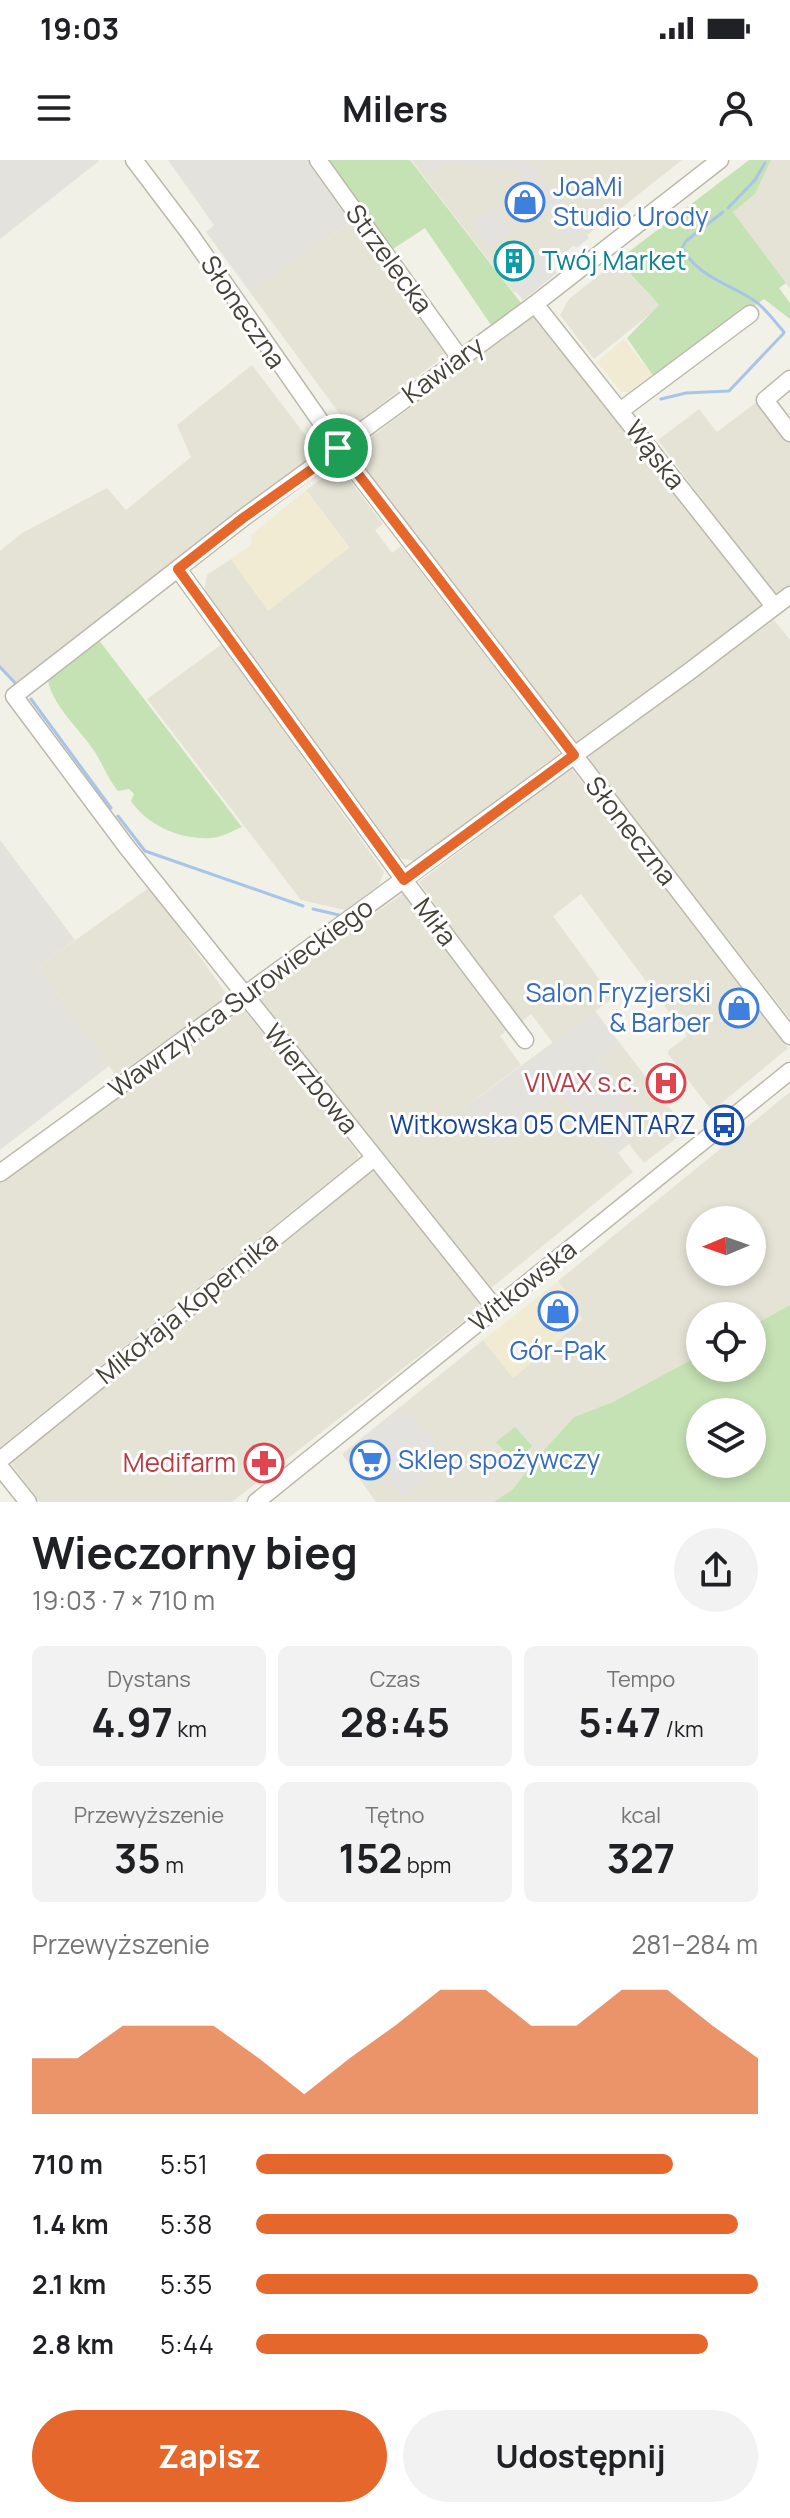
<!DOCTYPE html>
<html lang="pl">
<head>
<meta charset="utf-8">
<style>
	:root { --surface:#fff; --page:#f2f2f2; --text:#202124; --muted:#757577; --accent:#e5672b }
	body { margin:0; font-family:Manrope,sans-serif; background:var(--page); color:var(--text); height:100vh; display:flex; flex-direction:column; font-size:30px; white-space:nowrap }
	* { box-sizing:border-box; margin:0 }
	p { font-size:26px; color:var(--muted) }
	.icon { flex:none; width:44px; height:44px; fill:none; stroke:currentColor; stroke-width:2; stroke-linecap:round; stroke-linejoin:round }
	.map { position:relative; height:1342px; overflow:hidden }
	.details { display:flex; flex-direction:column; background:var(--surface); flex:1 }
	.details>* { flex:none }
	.needle { width:52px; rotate:268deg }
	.tools { position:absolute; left:686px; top:1046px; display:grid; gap:16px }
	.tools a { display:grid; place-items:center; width:80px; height:80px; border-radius:50%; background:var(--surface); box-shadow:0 4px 12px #0003; font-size:40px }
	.pin { position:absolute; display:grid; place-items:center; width:68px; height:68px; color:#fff; margin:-34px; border:4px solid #fff; border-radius:50%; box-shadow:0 2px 8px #0007 }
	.round { display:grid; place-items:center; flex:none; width:84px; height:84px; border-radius:42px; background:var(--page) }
	.overview { display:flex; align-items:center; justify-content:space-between; height:136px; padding:0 32px }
	h1 { font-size:44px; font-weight:700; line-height:60px }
	.stats { display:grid; grid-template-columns:repeat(3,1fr); gap:12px; height:136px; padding:8px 32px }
	.stats div { display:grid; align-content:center; border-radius:12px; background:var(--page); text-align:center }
	.stats b { font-size:40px; font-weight:700 }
	.stats small { font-size:22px; font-weight:400 }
	.stats p { font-size:22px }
	.chart { height:224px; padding:16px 32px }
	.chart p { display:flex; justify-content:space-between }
	.chart svg { width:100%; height:144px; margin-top:8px; fill:var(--accent); opacity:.7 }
	.action { display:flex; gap:16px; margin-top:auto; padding:16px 32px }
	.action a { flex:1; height:92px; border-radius:48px; background:var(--accent); color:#fff; font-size:32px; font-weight:700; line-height:92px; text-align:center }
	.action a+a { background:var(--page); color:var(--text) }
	ul { padding:0 32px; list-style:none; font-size:26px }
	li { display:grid; grid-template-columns:128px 96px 1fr; align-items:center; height:60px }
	li i { height:20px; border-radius:10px; background:var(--accent) }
	.status { display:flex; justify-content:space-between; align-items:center; height:56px; padding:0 40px; background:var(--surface); direction:ltr }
	.status svg { height:22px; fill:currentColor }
	header { display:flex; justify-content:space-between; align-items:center; height:104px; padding:0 32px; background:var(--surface); font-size:36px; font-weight:700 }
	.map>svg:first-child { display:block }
</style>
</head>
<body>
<div class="status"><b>19:03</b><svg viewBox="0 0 49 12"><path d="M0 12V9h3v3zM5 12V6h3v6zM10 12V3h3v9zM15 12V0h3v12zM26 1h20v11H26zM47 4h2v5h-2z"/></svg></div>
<header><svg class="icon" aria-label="menu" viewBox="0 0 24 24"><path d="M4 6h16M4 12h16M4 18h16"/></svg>Milers<svg class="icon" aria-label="person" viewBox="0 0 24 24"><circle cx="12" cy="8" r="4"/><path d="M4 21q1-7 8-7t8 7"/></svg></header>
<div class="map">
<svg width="790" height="1342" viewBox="0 0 790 1342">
	<rect width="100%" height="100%" fill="#f2f1e7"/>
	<path fill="#e5e3d6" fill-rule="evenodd" d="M411,0H682L514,133Z
		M771,0H790V129L733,52L755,34Z
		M355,59L448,193L350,268L250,132Z
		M618,100L633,118L647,129L660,146L594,199L560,155L569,139Z
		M535,153L763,446L576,582L352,292Z
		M252,205L319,293L244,348L15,524L0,506V391L22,373L107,328L126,350L191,297L177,265Z
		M758,241L790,283V427L780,434L770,432L658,280L699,249L717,272Z
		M339,306L383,364L375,370L392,393L401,386L559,589V595L414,701L399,698L204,430L207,415L231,399L268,450L349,387L306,330Z
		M774,460L790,480V859L589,601L590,595Z
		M222,484L384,712L379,725L345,750L301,740L147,539Z
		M571,608L788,888L712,951L668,894L669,890L687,876L581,734L553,756L613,838L553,883L531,854L520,863L419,722Z
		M150,727L228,836L116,916L39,806Z
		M405,732L508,869L500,876L521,905L464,948L492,985L558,932L613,997L618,993L633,1012L490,1129L258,840V836Z
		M242,847L358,993V998L0,1287V1023Z
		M619,882L687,970L644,1003L623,977L629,963L640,955L597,900Z
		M790,932V1145L752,1166V1156H700V1195L613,1242L574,1257L536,1299L513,1329L494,1342H376L342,1294L483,1180L514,1217L582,1160L575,1144L558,1121ZM700,1060H752V1112H700Z
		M370,1012L376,1013L479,1139L478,1150L232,1342H40L12,1305V1298Z"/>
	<path fill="#f2ebd4" d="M624,179L654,217L636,232H621L597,202Z
		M306,330L349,388L268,451L231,399L252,384L251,375Z
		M558,1121L575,1144L582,1160L513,1218L483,1180Z"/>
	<path fill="#e4e2dc" d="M0,0H98L99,1L0,79Z
		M168,0H313L355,59L250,132L206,72L214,65Z
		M0,680L75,780L39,806L109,906L0,990Z
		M595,851L619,882L597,900L640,954L630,963L633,969L623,977L629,984L613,997L558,932L492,985L464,948Z"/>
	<path fill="#c5e2b4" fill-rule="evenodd" d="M327,0H410L521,143L491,165L425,68L393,89Z
		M749,0H771L755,34L733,52L786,123L779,128L790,143V159L764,139L654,217L627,178L659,145C647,129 631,117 618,100Z
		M98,479L242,667C233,671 222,677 211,678C181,680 148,666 131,641L134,634L129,629L118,631C108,619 103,605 95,592C79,568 51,545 47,516Z
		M790,1145V1342H494L513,1329L536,1299L574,1257L613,1242L700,1195V1208H752V1166ZM700,1252H752V1304H700Z
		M515,1267L532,1286L515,1303L496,1282Z"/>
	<path fill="#e3e2df" d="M422,0H523L529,2L589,78L576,88L517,12L448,1L431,15L422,4Z
		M493,47L512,71L490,88L473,63Z
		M540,92L557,113L523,140L511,126L519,120L514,113Z
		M396,1251L404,1259L411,1254L448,1298L403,1336L360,1281Z"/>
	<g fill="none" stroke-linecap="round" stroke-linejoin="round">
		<path stroke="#a9c4e9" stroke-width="3" d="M728,48L755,20L765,3
			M661,239L686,233L729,231L783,174L784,172C774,161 765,147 752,139C726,123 698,116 682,88L686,81L723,52
			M0,507L16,524
			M31,539L111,648
			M118,656L145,691L303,746
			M313,749L339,755"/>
		<defs>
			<path id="minor" d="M134,0L190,74L346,298L790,876
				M318,0L460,198
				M535,144L774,446
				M790,219L765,240L790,273
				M620,251L750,154
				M178,409L404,720L525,880
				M0,1013L690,511L790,435
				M495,1148L126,686L14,536L243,358L535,144L720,0
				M0,1300L374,998
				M0,1307L28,1342
				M256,1342L790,911"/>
		</defs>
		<use href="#minor" stroke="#bcb9ab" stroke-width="19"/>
		<use href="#minor" stroke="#fff" stroke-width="16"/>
	</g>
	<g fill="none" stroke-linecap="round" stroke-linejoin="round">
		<defs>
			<path id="route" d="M338,288L574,595L404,720L178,409L243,358L332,295Z"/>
		</defs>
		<use href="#route" stroke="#fff" stroke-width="16"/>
		<use href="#route" stroke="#e5672b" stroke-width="10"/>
	</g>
	<defs>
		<symbol id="shop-ring" viewBox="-11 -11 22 22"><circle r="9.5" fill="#fff" stroke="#3f7fe0" stroke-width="1.5"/><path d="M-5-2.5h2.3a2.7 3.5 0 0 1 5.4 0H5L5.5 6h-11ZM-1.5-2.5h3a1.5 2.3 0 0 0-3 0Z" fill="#3f7fe0"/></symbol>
		<symbol id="building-ring" viewBox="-11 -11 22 22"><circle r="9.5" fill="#fff" stroke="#0f9aa8" stroke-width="1.5"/><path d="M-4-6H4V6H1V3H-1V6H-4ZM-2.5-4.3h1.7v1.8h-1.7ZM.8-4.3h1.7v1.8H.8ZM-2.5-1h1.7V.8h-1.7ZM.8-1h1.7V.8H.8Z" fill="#0f9aa8"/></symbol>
		<symbol id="hospital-ring" viewBox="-11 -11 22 22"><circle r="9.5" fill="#fff" stroke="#e0444e" stroke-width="1.5"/><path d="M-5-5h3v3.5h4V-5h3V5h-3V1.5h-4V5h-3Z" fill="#e0444e"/></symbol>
		<symbol id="bus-ring" viewBox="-11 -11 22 22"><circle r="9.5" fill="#fff" stroke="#1a4fb4" stroke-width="1.5"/><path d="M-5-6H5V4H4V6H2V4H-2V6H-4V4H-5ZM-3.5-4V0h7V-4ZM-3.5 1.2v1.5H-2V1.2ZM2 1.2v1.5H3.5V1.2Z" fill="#1a4fb4"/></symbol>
		<symbol id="supermarket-ring" viewBox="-11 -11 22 22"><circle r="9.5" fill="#fff" stroke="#3f7fe0" stroke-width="1.5"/><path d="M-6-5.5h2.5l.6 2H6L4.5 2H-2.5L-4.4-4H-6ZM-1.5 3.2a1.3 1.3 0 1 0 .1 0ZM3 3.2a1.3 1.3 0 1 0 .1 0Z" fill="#3f7fe0"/></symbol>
		<symbol id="pharmacy-ring" viewBox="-11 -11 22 22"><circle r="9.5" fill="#fff" stroke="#e0444e" stroke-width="1.5"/><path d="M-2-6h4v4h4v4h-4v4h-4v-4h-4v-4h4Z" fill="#e0444e"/></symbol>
	</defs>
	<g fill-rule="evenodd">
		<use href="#shop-ring" x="503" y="20" width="44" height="44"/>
		<use href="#building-ring" x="492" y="79" width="44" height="44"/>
		<use href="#shop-ring" x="717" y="826" width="44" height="44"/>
		<use href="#hospital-ring" x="644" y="901" width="44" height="44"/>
		<use href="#bus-ring" x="702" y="943" width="44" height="44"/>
		<use href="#shop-ring" x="536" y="1129" width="44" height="44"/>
		<use href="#supermarket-ring" x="348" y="1278" width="44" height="44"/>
		<use href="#pharmacy-ring" x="242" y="1281" width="44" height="44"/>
	</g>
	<g text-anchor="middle" stroke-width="6" stroke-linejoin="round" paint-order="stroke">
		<g font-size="26" fill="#366cbe" stroke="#fff" text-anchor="start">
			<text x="553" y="36">JoaMi<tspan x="553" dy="30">Studio Urody</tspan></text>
			<text x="711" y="842" text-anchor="end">Salon Fryzjerski<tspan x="711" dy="30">&amp; Barber</tspan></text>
			<text x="558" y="1200" text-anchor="middle">Gór-Pak</text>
			<text x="398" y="1309">Sklep spożywczy</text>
		</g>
		<g font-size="26" fill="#444137" stroke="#fff">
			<text transform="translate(389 99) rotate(54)" y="9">Strzelecka</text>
			<text transform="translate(243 152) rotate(56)" y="9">Słoneczna</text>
			<text transform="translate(443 210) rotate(-36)" y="9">Kawiary</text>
			<text transform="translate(655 295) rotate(52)" y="9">Wąska</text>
			<text transform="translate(631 671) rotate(52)" y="9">Słoneczna</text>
			<text transform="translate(435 762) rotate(53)" y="9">Miła</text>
			<text transform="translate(241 838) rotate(-36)" y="9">Wawrzyńca Surowieckiego</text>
			<text transform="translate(311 919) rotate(51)" y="9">Wierzbowa</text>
			<text transform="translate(523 1126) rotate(-39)" y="9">Witkowska</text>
			<text transform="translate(187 1148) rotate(-39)" y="9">Mikołaja Kopernika</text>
		</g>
		<g font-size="26" fill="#0d838f" stroke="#fff" text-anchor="start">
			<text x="542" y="110">Twój Market</text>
		</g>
		<g font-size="26" fill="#be3a42" stroke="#fff" text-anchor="end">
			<text x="638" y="932">VIVAX s.c.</text>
			<text x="236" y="1312">Medifarm</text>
		</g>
		<g font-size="26" fill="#164399" stroke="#fff" text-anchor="end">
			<text x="696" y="974">Witkowska 05 CMENTARZ</text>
		</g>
	</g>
</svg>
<div class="tools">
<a><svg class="needle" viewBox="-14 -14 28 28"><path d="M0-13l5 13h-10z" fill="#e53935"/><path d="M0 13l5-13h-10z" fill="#757577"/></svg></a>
<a><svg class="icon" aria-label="locate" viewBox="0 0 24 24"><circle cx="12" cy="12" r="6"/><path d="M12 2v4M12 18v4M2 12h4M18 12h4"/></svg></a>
<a><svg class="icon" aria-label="layers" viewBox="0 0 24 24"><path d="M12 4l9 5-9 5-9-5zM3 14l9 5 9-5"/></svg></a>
</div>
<div class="pin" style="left:338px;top:288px;background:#1e9e55"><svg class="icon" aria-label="arrive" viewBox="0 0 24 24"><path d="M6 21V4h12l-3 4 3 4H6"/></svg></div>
</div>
<section class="details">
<div class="overview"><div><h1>Wieczorny bieg</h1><p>19:03 · 7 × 710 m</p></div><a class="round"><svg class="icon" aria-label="share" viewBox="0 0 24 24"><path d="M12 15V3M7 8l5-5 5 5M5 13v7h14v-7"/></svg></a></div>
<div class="stats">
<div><p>Dystans</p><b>4.97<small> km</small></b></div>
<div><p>Czas</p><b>28:45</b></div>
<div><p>Tempo</p><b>5:47<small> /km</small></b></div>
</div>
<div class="stats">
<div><p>Przewyższenie</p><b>35<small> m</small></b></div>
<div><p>Tętno</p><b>152<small> bpm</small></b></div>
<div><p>kcal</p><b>327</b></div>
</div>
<div class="chart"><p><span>Przewyższenie</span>281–284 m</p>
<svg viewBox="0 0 160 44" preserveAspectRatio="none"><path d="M0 44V27L10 27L20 17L30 17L40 17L50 27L60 38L70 27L80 17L90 6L100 6L110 17L120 17L130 6L140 6L150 17L160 27V44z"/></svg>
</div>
<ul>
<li><b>710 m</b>5:51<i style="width:83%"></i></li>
<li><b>1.4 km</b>5:38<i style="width:96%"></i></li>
<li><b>2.1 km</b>5:35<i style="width:100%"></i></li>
<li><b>2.8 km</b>5:44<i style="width:90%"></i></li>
</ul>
<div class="action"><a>Zapisz</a><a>Udostępnij</a></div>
</section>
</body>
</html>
